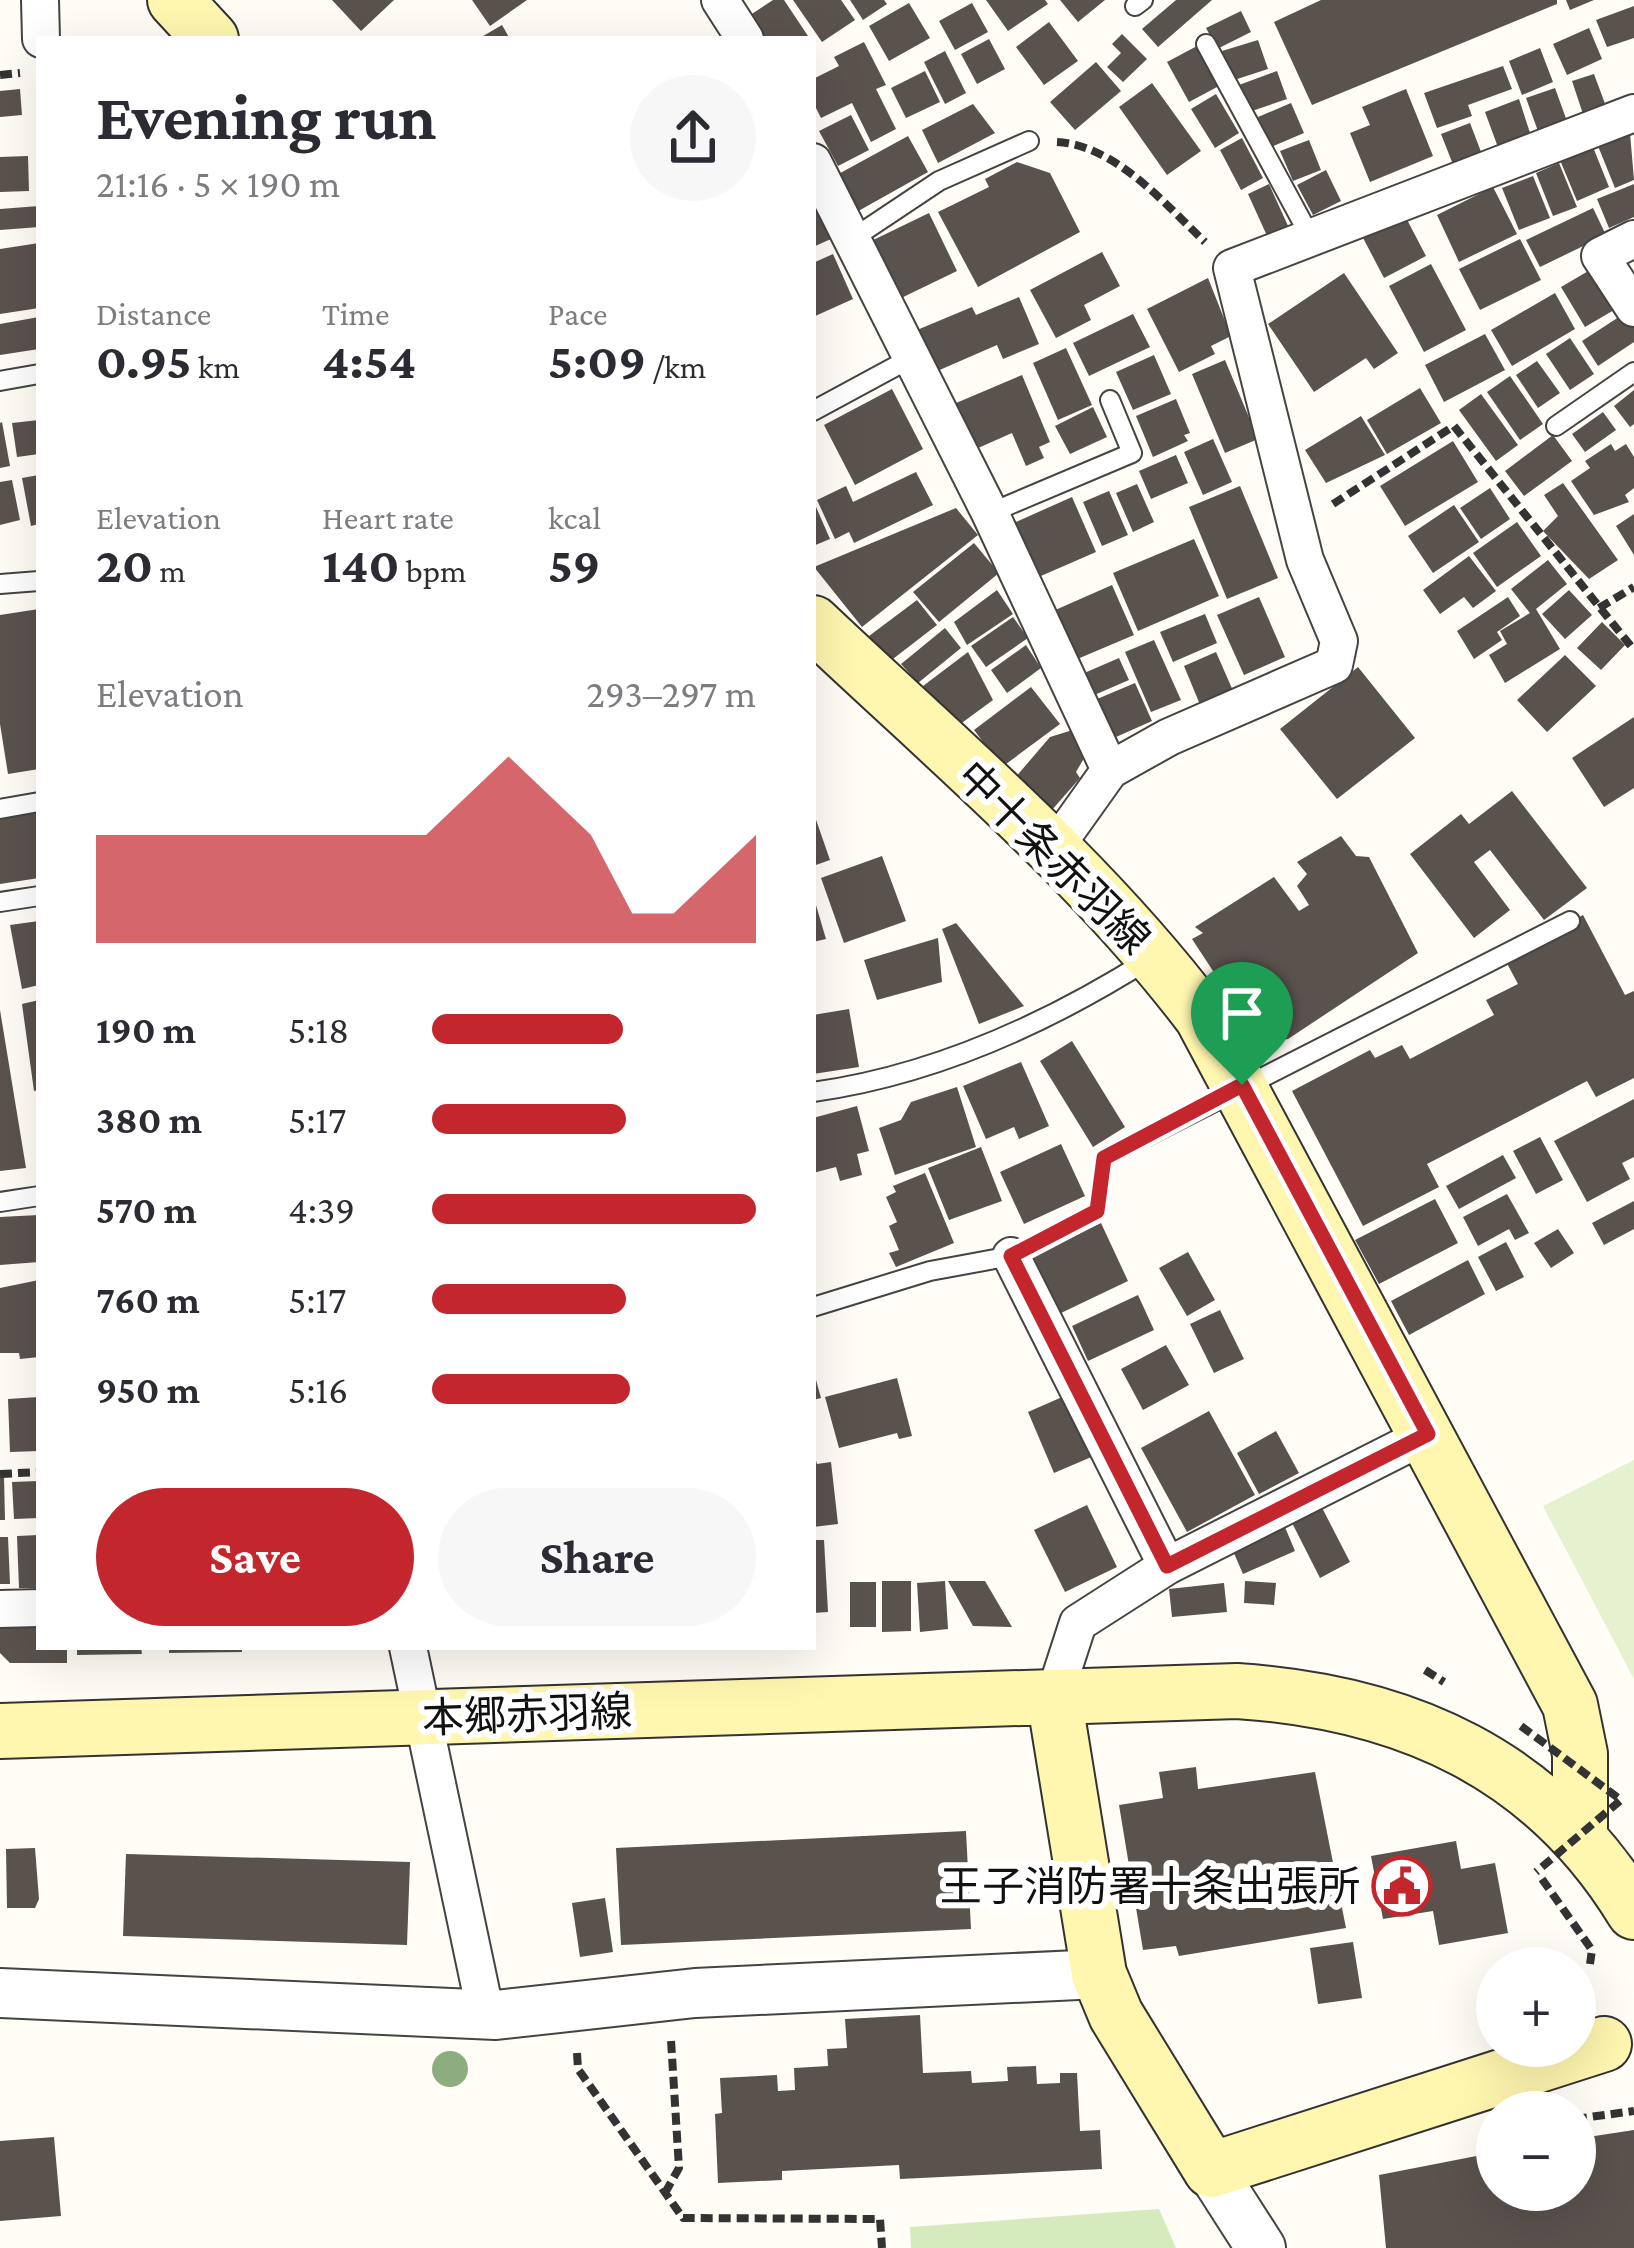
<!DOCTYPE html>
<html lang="en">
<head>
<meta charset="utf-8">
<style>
	:root { --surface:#fff; --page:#f7f7f7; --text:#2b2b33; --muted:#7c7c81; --accent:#c4262e }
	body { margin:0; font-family:"Crimson Pro","Noto Sans JP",serif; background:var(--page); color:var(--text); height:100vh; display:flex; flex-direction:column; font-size:45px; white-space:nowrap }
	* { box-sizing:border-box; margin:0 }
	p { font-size:39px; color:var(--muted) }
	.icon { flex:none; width:66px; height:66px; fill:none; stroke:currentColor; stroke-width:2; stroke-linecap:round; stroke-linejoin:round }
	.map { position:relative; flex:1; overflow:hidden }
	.sheet { position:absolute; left:36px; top:36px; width:780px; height:1614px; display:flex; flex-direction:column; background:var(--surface); border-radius:0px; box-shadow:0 12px 48px #0002 }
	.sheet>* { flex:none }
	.tools { position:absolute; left:1476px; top:1947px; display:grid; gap:24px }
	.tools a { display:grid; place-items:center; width:120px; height:120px; border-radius:50%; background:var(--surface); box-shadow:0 12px 48px #0002; font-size:60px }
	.pin { position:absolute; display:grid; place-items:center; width:102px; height:102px; color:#fff; margin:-123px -51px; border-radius:50% 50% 50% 0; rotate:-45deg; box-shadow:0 0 12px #0007 }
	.pin .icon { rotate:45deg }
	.round { display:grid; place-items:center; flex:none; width:126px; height:126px; border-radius:63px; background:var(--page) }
	.summary { display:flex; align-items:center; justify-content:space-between; height:204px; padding:0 60px }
	h1 { font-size:66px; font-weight:700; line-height:90px }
	.stats { display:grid; grid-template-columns:repeat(3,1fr); gap:18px; height:204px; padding:12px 60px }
	.stats div { display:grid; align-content:center }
	.stats b { font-size:51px; font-weight:700 }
	.stats small { font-size:33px; font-weight:400 }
	.stats p { font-size:33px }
	.chart { height:336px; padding:24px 60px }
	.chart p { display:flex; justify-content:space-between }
	.chart svg { width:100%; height:216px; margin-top:12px; fill:var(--accent); opacity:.7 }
	.cta { display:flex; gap:24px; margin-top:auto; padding:24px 60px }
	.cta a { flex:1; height:138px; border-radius:72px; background:var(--accent); color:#fff; font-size:48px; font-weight:700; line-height:138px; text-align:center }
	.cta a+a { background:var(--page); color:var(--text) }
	ul { padding:0 60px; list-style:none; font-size:39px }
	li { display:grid; grid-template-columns:192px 144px 1fr; align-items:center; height:90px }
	li i { height:30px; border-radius:15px; background:var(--accent) }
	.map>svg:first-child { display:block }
</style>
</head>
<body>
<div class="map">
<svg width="1634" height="2248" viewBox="0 0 1634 2248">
	<rect width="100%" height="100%" fill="#fffdf5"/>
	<path fill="#d5ebbd" d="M1159,2209L1176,2248H911L910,2227Z"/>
	<path fill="#e6f2cf" d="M1634,1460V1679L1543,1506Z"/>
	<path fill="#5a524d" d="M332,0H394L361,31Z
		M472,0H527L490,26Z
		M773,0H784L810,39H758L744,19Z
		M793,0H841L855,20L822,42Z
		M850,0H884L887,4L863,20Z
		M986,0H1045L1048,4L1008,31Z
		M1060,0H1105L1078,22Z
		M1176,0H1212L1158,47L1142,29Z
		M1321,0H1557V4L1312,105L1274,22Z
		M1566,0H1594L1570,10Z
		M909,3L930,38L889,61L869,26Z
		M972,3L988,32L955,50L939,21Z
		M1634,6V38L1607,47L1596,20Z
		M1241,11L1251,32L1217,49L1206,28Z
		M1049,22L1078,61L1044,85L1016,47Z
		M502,25L510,39H478Z
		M1589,28L1602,59L1567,75L1553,44Z
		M1122,34L1147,59L1123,82L1107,67L1121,53L1112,44Z
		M989,39L1005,69L977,84L961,54Z
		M1258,40L1268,69L1231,81L1222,51Z
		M864,42L886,85L876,89L896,129L871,142L852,103L821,118L813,102V79L839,66L834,57Z
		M1197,46L1219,86L1189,102L1167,62Z
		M1540,48L1553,82L1522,95L1509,61Z
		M945,51L966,93L945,104L924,62Z
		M1096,62L1121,91L1075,130L1050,102Z
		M1503,66L1512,89L1468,105L1472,116L1437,128L1424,93Z
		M925,71L940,102L906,118L891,88Z
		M1277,71L1287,99L1249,112L1239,85Z
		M1594,74L1607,109L1584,117L1572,81Z
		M1152,83L1201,151L1167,175L1119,107Z
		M1555,88L1568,124L1539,134L1526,98Z
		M20,89L22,115L0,117V91Z
		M1406,89L1433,156L1370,182L1350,133L1370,125L1362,107Z
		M1216,94L1239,133L1215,148L1191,109Z
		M1519,99L1532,139L1499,150L1485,112Z
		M1291,103L1304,133L1271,147L1258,117Z
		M973,104L995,133L938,163L922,130Z
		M851,115L869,150L838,166L819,131Z
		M1470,123L1483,157L1454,167L1441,134Z
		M1630,133L1634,180L1615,188L1598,146Z
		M908,136L928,172L853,214L833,177Z
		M1242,138L1263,178L1241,190L1220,150Z
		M1309,140L1321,170L1293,181L1280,151Z
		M1593,147L1609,187L1577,201L1560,160Z
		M28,156L29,191L0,192V157Z
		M1017,162L1050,173L1080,232L978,287L938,212L989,187L985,179Z
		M1559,163L1577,207L1553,216L1536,173Z
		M1326,170L1341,201L1313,215L1297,185Z
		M1533,176L1550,218L1519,230L1502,188Z
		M1269,184L1289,228L1268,238L1248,194Z
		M1634,184V217L1609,228L1597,199Z
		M1493,187L1517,234L1459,262L1437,215Z
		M813,199L831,239L813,247Z
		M39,206V227L0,230V209Z
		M1593,208L1606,235L1540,267L1526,240Z
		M1403,212L1426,256L1384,278L1361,234Z
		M929,213L957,271L895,301L867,243Z
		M1520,239L1541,280L1480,310L1459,269Z
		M39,243V308L0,314V249Z
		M1102,252L1120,286L1084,305L1091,320L1056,338L1030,290Z
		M833,254L853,299L813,317V263Z
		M1431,264L1466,330L1424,352L1389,286Z
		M1590,270L1614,310L1585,327L1561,287Z
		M1344,273L1398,353L1374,369L1366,358L1314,392L1268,324Z
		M1208,278L1231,336L1211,346L1215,354L1179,372L1147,309Z
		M1555,293L1575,329L1512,366L1491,330Z
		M1019,297L1039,344L1003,359L997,345L935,372L917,330L972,307L976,315Z
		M1625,313L1634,327V342L1598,366L1582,341Z
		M1133,314L1150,347L1089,376L1073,343Z
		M39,317V349L0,355V324Z
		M1485,334L1505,370L1444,402L1425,365Z
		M1570,338L1594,374L1570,390L1546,354Z
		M1066,348L1092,405L1058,420L1033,363Z
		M1154,355L1171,394L1133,410L1116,372Z
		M1225,360L1258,439L1225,453L1192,374Z
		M1537,361L1560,393L1538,408L1516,375Z
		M1022,375L1050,442L1039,447L1044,458L1026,466L1012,433L969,452L949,406Z
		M1510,376L1543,424L1520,440L1487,392Z
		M1420,388L1441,423L1387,454L1367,420Z
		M892,389L923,449L855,485L824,425Z
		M1634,390V424L1630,427L1614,406Z
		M1481,394L1518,445L1496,461L1459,410Z
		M1176,399L1190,433L1184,435L1188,441L1153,457L1136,416Z
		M1093,407L1107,437L1070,454L1055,426Z
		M1603,412L1616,430L1585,452L1572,434Z
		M1361,416L1385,455L1326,483L1305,450Z
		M39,420V454L17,457L12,423Z
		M2,422L10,466L0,468V423Z
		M1553,435L1572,461L1524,496L1505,471Z
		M1213,439L1232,482L1203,495L1184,452Z
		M1453,441L1478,482L1405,526L1380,486Z
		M1611,444L1615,451L1626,444L1634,457V488L1625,495L1629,502L1594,515L1571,481L1590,468L1585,461Z
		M1176,455L1188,483L1151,499L1139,471Z
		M916,472L933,505L854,543L849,532L835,539L817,500L846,486L853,502Z
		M39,475V524L31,526L22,478Z
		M12,480L20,520L0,525V482Z
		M1563,483L1618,560L1589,579L1543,531L1558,516L1544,495Z
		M1137,484L1154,522L1133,532L1116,493Z
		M1240,486L1278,578L1227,599L1189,507Z
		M1490,488L1510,519L1481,539L1460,508Z
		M1109,491L1128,535L1102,546L1083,502Z
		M1072,497L1096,552L1034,579L1009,525Z
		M813,500L830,539L813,546Z
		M1454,505L1479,542L1433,573L1408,536Z
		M956,508L978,535L862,627L814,567Z
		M1634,514V555L1616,526Z
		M1517,522L1541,556L1497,587L1473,553Z
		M1194,539L1219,596L1138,631L1113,573Z
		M974,543L999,573L939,622L913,592Z
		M1469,556L1496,591L1473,608L1464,597L1440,614L1423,590Z
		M1548,560L1567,584L1536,609L1560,649L1505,683L1489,655L1507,644L1500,631L1530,613L1511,589Z
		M1112,585L1134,635L1075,660L1053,611Z
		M997,590L1013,614L967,645L954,622Z
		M1569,590L1592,615L1565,639L1542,614Z
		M1259,597L1285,657L1244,675L1217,615Z
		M1508,597L1520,616L1497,632L1502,640L1474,659L1457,631Z
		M917,600L937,625L889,662L869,636Z
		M39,609V769L8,774L0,724V615Z
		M1205,614L1217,643L1173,662L1160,632Z
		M1013,617L1028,638L986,667L971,646Z
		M1602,622L1625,645L1601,670L1577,648Z
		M945,628L961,648L918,683L901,664Z
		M1154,640L1181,700L1151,712L1125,652Z
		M1026,645L1041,668L1007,693L991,670Z
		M968,652L993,700L959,725L923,686Z
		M1216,652L1234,693L1201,707L1184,666Z
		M1565,655L1596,686L1547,732L1517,700Z
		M1119,658L1129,680L1092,696L1082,674Z
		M1358,667L1415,738L1337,799L1280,729Z
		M1135,683L1152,721L1107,741L1090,702Z
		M1031,687L1060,724L1002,767L974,730Z
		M1634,717V788L1604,807L1572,758Z
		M1076,729L1087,753L1076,772L1080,778L1051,811L1014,779L1050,737Z
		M1512,791L1587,888L1544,920L1490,850L1474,862L1510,910L1474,938L1410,854L1461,814L1469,824Z
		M39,810V878L0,884V816Z
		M813,811L830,860L813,866Z
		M1341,836L1356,856L1369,857L1418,953L1288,1039L1261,1044L1192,939L1203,933L1195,927L1274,877L1299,911L1309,905L1297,886L1307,874L1297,862Z
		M882,856L906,921L844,943L821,878Z
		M813,895L826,939L813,942Z
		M1583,915L1625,995L1634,991V1078L1596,1097L1587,1081L1427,1164L1439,1187L1363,1226L1292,1091L1370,1050L1375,1058L1402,1045L1410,1059L1494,1015L1486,1000L1518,984L1503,956Z
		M39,921V985L22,989L10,925Z
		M956,923L1024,1006L979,1024L942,929Z
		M938,938L942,982L877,1000L864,960Z
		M39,1000V1090L34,1091L22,1004Z
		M849,1009L859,1067L813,1074V1015Z
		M0,1010L26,1168L0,1171Z
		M1072,1041L1125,1127L1093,1147L1040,1061Z
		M1021,1062L1049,1126L1019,1139L1014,1127L986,1139L963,1086Z
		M957,1087L976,1147L895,1175L879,1128L901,1120L911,1102Z
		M1634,1099V1157L1622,1163L1630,1179L1587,1202L1554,1141Z
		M857,1106L869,1151L857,1154L862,1175L840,1181L836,1167L813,1173V1118Z
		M1540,1137L1563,1180L1536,1194L1513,1151Z
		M1061,1144L1085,1196L1024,1224L1000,1172Z
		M981,1147L1002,1201L949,1220L928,1168Z
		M1503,1155L1516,1178L1459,1209L1446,1186Z
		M925,1173L954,1243L896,1267L889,1253L899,1250L889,1226L897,1222L886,1197L896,1192L893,1186Z
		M1507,1194L1529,1233L1515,1240L1509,1229L1478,1246L1463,1217Z
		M1435,1199L1458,1243L1379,1284L1355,1240Z
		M1634,1201V1229L1604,1245L1592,1223Z
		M39,1215V1262L0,1265V1217Z
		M1101,1223L1128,1281L1061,1313L1033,1256Z
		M1558,1229L1574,1253L1551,1268L1534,1243Z
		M1506,1242L1524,1277L1496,1291L1478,1257Z
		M1188,1252L1215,1300L1187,1316L1159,1268Z
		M1468,1260L1485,1294L1409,1335L1391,1301Z
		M39,1280V1357L20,1359L19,1353H0V1288Z
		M1138,1295L1154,1330L1088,1361L1072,1326Z
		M1220,1310L1244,1359L1214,1373L1190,1324Z
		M1166,1345L1189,1385L1143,1410L1121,1369Z
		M813,1369L821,1398L813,1400Z
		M897,1378L912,1436L899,1439L897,1433L839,1448L825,1397Z
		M1069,1394L1096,1455L1054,1473L1028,1412Z
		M39,1397V1451L10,1452L8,1399Z
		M1209,1411L1255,1495L1187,1532L1141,1448Z
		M1276,1431L1299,1473L1259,1494L1237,1453Z
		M813,1451L817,1464L831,1462L838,1524L813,1527Z
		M0,1476H4L5,1520H0Z
		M39,1481V1518L14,1519L12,1482Z
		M1317,1498L1350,1562L1320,1578L1287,1513Z
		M1087,1505L1117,1567L1065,1592L1034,1530Z
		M1282,1520L1295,1551L1243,1574L1230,1544Z
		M39,1535V1588H19L17,1536Z
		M0,1537H8L10,1584H0Z
		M813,1540H824L828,1612L813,1613Z
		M882,1581H911V1631L882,1632Z
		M945,1581L948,1629L920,1632L917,1583Z
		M948,1581H985L1012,1627L973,1626Z
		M1245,1581L1276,1583L1274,1605L1244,1603Z
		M850,1582H876V1627H850Z
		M1224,1583L1227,1612L1172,1617L1169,1589Z
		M39,1620V1647H67V1663H10L0,1653V1621Z
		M77,1647H141L142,1654L77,1655Z
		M169,1647H242V1652L169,1653Z
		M1196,1767L1198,1789L1315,1772L1346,1928L1179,1956L1176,1946L1143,1950L1119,1805L1163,1798L1159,1772Z
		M966,1831L971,1929L621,1945L616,1848Z
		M1456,1841L1461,1869L1495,1863L1508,1933L1439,1945L1433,1911L1383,1919L1371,1856Z
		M35,1848L39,1899L35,1908H7L6,1849Z
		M126,1854L410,1862L407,1945L123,1936Z
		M605,1898L613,1952L580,1957L572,1903Z
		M1353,1942L1362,1998L1318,2004L1310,1948Z
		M920,2015L923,2073L971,2071L972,2083L1008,2081L1007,2067L1036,2066L1037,2084L1060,2083V2073H1077L1080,2131L1100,2130L1102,2169L900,2179L899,2165L782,2171V2180L718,2183L715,2114L722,2113L720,2078L777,2075L778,2091L795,2090L794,2068L828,2066L827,2049L847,2048L845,2019Z
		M1634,2130V2248H1386L1379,2175L1497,2152V2190H1575V2139Z
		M54,2137L61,2216L0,2221V2141Z"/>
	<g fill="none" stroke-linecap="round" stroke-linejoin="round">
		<defs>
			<path id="service" d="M1135,6L1143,0
				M1206,44L1311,238
				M852,239L939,181L1029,141
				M0,381L39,374
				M813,411L911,358
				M1556,426L1634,372
				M990,513L1132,453L1110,400
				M0,584L39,581
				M0,809L39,802
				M0,902L39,896
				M813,1092C935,1075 1047,1024 1151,958
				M0,1202L39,1196
				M813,1307L930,1271L1011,1256L1097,1211L1104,1158L1570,921"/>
			<path id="minor" d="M40,0L41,39
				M720,0L745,39
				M813,162L990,513L1110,770
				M1634,239L1600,256L1634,308
				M1053,850L1110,770L1169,737L1334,665L1339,641L1305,560L1232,268L1634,113
				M1011,1256L1167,1566
				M0,1609L39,1608
				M408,1647L486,2015
				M1054,1697L1078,1623L1167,1566L1428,1434"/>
			<path id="tertiary" d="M0,1993L496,2015L695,1993L1099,1974
				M1211,2170L1261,2248"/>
			<path id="secondary" d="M175,0L211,39
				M813,623C947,750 1091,870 1202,1017L1570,1705L1580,1754V1833
				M1054,1697L1099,1974L1116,2015L1211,2170L1604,2044
				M0,1731L1237,1691C1406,1702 1544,1764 1634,1912"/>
		</defs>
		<use href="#service" stroke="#444" stroke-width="22"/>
		<use href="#minor" stroke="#444" stroke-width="40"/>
		<use href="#tertiary" stroke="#444" stroke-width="52"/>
		<use href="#secondary" stroke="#333" stroke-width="58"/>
		<path stroke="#333" stroke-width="8" stroke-dasharray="12 6" stroke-linecap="butt" d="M0,75L20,73
			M1057,142C1115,145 1165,204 1205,242
			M1333,504L1454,426L1634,650
			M1599,608L1634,587
			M0,1474L39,1472
			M1425,1670L1444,1682
			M1542,1879L1592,1950L1590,1964
			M577,2053L578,2069L683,2218L880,2219L882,2248
			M1575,2119L1634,2111
			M665,2193L679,2168L671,2040"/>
		<use href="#service" stroke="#fff" stroke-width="18"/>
		<use href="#minor" stroke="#fff" stroke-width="36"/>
		<use href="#tertiary" stroke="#fff" stroke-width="48"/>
		<use href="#secondary" stroke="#fff6b0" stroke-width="54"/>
		<path stroke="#333" stroke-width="8" stroke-dasharray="12 6" stroke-linecap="butt" d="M1521,1726L1621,1800L1536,1872"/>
	</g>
	<circle fill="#8dad7f" cx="450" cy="2069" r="18"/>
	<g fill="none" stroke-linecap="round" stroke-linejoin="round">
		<defs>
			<path id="route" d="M1242,1085L1428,1434L1167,1566L1011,1256L1097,1211L1104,1158Z"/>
		</defs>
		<use href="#route" stroke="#fff" stroke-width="24"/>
		<use href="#route" stroke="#c4262e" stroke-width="15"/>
	</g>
	<defs>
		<symbol id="civic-ring" viewBox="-11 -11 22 22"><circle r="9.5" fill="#fff" stroke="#c4262e" stroke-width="1.5"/><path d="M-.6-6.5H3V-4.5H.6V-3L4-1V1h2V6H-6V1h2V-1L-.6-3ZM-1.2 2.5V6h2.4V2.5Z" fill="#c4262e"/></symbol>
	</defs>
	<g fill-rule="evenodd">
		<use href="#civic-ring" x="1369" y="1853" width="66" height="66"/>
	</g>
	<g text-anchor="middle" stroke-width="12" stroke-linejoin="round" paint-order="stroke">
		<g font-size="42" fill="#111" stroke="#fff">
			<text transform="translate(1054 857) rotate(45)" y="15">中十条赤羽線</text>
			<text transform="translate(527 1714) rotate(-2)" y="15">本郷赤羽線</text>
		</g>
		<g font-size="42" fill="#111" stroke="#fff" text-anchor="end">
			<text x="1360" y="1901">王子消防署十条出張所</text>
		</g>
	</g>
</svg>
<div class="tools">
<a>+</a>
<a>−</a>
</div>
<div class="pin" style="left:1242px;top:1085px;background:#1e9e55"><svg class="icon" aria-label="arrive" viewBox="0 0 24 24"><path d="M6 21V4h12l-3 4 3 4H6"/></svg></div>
<section class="sheet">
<div class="summary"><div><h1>Evening run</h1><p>21:16 · 5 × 190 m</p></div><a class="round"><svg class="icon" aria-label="share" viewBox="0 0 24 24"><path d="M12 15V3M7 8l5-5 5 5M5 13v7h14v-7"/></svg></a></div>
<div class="stats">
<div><p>Distance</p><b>0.95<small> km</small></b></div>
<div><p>Time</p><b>4:54</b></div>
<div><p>Pace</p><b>5:09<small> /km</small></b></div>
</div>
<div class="stats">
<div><p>Elevation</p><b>20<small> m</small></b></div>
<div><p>Heart rate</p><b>140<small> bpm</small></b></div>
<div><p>kcal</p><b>59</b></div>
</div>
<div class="chart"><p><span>Elevation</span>293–297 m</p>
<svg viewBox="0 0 160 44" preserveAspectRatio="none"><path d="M0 44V22L10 22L20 22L30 22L40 22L50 22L60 22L70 22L80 22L90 14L100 6L110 14L120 22L130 38L140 38L150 30L160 22V44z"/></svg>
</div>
<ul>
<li><b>190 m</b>5:18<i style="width:59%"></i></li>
<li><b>380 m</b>5:17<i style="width:60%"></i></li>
<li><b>570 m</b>4:39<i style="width:100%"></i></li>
<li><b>760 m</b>5:17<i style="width:60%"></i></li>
<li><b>950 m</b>5:16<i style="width:61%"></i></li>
</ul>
<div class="cta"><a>Save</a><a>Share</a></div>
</section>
</div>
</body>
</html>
